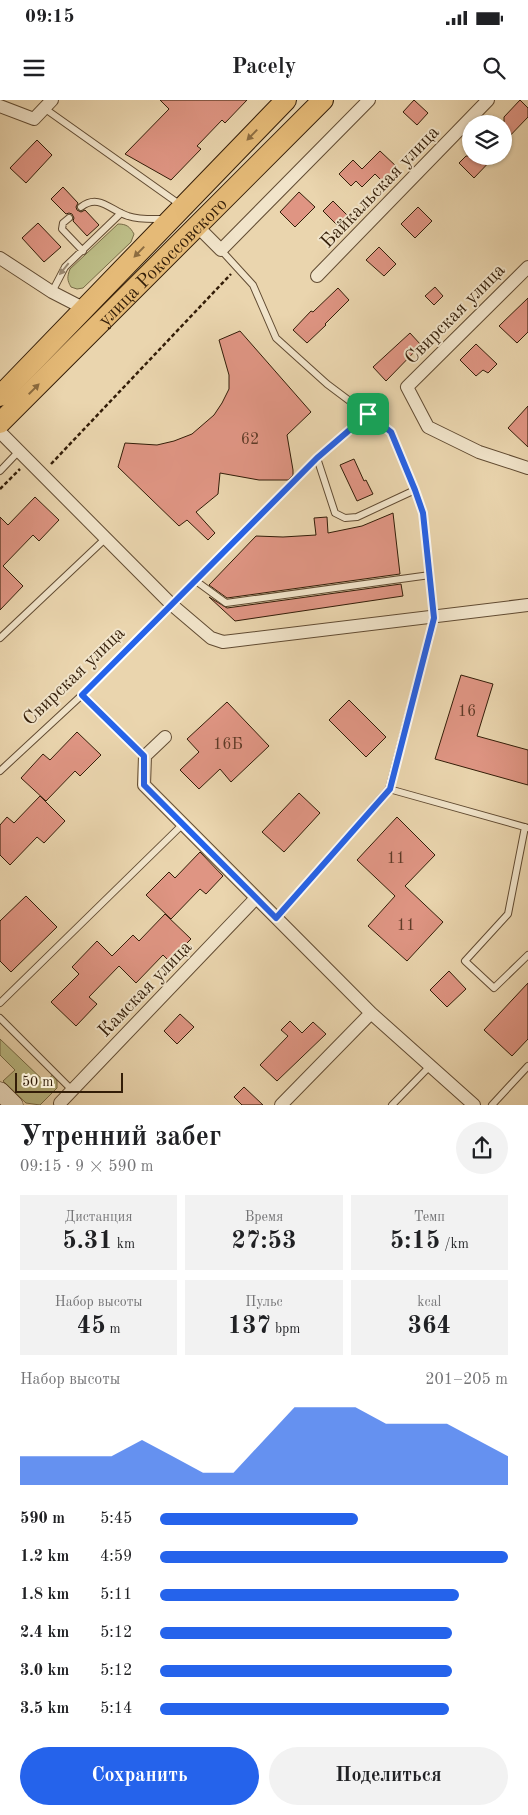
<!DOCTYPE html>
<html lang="ru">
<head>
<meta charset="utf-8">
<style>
	:root { --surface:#fff; --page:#f2f2f2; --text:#202124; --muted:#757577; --accent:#2563eb }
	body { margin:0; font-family:"Old Standard TT",serif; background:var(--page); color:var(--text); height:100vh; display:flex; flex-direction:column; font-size:19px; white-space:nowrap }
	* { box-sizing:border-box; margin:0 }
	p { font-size:16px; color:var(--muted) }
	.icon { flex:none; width:28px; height:28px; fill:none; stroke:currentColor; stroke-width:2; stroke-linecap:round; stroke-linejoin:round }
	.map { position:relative; height:1005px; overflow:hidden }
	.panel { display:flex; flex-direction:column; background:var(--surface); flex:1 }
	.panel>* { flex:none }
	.controls { position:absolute; left:462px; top:15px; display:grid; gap:10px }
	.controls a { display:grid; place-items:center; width:50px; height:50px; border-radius:50%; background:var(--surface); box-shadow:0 1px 4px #0004; font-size:25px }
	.scale { position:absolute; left:15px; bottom:12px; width:108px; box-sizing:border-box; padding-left:5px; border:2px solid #331d08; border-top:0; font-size:14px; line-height:18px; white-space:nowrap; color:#331d08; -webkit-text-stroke:4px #f1e4ca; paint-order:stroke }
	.pin { position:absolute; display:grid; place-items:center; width:42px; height:42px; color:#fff; margin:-21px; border-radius:10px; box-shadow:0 2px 8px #0006 }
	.round { display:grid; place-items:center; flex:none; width:52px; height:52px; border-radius:26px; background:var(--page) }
	.overview { display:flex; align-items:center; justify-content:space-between; height:85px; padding:0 20px }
	h1 { font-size:28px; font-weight:700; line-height:38px }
	.figures { display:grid; grid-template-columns:repeat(3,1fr); gap:8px; height:85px; padding:5px 20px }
	.figures div { display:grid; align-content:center; border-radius:0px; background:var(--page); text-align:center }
	.figures b { font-size:25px; font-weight:700 }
	.figures small { font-size:14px; font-weight:400 }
	.figures p { font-size:14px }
	.chart { height:140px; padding:10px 20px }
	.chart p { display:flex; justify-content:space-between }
	.chart svg { width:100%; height:90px; margin-top:5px; fill:var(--accent); opacity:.7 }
	.cta { display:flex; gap:10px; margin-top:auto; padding:10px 20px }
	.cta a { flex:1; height:58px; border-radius:30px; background:var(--accent); color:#fff; font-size:20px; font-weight:700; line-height:58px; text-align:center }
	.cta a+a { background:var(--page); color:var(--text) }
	ul { padding:0 20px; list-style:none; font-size:16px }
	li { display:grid; grid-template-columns:80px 60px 1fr; align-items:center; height:38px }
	li i { height:12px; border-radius:6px; background:var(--accent) }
	.status { display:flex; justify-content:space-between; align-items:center; height:35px; padding:0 25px; background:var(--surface); direction:ltr }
	.status svg { height:14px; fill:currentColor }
	header { display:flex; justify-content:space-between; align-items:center; height:65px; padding:0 20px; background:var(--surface); font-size:22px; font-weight:700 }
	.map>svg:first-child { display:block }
</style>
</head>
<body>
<div class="status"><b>09:15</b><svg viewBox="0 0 49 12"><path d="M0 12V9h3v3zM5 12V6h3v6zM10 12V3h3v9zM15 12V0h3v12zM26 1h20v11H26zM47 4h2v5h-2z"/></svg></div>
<header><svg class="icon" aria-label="menu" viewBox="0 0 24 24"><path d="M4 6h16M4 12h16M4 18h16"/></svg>Pacely<svg class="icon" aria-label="search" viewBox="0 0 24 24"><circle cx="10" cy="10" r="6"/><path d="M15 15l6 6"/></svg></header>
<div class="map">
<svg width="528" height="1005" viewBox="0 0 528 1005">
	<rect width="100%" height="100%" fill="#ead5ae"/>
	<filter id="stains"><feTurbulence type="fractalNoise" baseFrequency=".004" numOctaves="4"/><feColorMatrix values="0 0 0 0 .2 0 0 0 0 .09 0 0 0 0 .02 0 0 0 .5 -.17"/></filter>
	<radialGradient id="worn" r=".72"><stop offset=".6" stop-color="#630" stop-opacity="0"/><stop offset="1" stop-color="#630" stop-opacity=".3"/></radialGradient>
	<path fill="#bcbc86" stroke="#786c47" d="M118,124C127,124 130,127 134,134L131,142L83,188L77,189L71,187C67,180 67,177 70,169Z
		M0,939L46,983L53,974L57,981V988L40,1005L26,1003L3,981L15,970L0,955Z"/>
	<path fill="#df9583" stroke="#331d08" d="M160,0H247L225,23L222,20L197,46L201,49L171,80L125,54L169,9Z
		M414,0L428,13L417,25L403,12Z
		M520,0L528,8V17L504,42V17Z
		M37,40L52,55L26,83L10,68Z
		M380,51L398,68L384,83L375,74L362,87L356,81L351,86L339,74L353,60L362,69Z
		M466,56H495L474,78L459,63Z
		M63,87L78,103L76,107L77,110L81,112L85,110L99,125L87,136L73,121L74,118L72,114L69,113L66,114L51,99Z
		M299,92L315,107L295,127L280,112Z
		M333,101L347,115L337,125L323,111Z
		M418,107L432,121L415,138L401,124Z
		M38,123L61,147L44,162L22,138Z
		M379,147L396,164L384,176L366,160Z
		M435,187L443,196L434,205L425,196Z
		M338,188L349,200L325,224L326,225L307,243L293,230L311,211L313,212Z
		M528,198V232L517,243L499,226Z
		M240,231L311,312L287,335L293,370V375L288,380H259L220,373L218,394L196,412L215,433L208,440L187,420L179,426L118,367L125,343L157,345L174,341L192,334L214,315L222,303L229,289V275L219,240Z
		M410,233L421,245L386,281L373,267Z
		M476,244L497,264L488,273L483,270L476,276L460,260Z
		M528,306V347L508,328Z
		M354,359L364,381L366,380L373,394L357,401L340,365Z
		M35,397L59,420L39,441L33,435L3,466L23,486L0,510V417L8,425Z
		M393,413L400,474L227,498L209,485L256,436L283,437L316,435L314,418L327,417L328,433L362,426Z
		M401,484L403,496L235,521L209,497L227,508Z
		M461,575L493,584L477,636L528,650V685L435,659Z
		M349,600L386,637L366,657L329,620Z
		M227,602L269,646L231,682L220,669L199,689L180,670L199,652L187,639Z
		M77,632L101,655L80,676L75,671L46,701L21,678L43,654L50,660Z
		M299,693L320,713L284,752L262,732Z
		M40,696L65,721L44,743L37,737L10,765L0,755V725L7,717L14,723Z
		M397,717L435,755L405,786L443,822L407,861L368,826L395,796L357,760Z
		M200,752L223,776L206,794L200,789L171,819L146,795L169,772L175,778Z
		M26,796L57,827L11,872L0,861V821Z
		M165,814L191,839L169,861L163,855L136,883L119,866L89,897L97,904L76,926L51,902L79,874L72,867L97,841L112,856L133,835L139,841Z
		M449,871L466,889L447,907L430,890Z
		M528,883V939L512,956L484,930Z
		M180,914L194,927L177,944L164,931Z
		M290,921L302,933L313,922L326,934L277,981L260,965L288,936L281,930Z
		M244,987L263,1005H242L234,997Z"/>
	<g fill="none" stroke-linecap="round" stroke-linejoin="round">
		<defs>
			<path id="service" d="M44,8L182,106
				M81,107C99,93 111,111 128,116C140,120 153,119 164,119
				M69,118L63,123L62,129L83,151
				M221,150L253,185L276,238L327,284L391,332L415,390L423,413L434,518L389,689L528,728
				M52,192L65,167L121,113
				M317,358L335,413L345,418L357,417L415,390
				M0,371L19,351
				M196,481L226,503L430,475
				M0,538L106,438
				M82,595L145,656
				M0,671L82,595L317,358L368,314
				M525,727L508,814L465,861L494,888L528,855
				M276,818L389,689
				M0,903L183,724
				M0,918L72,990
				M392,1005L430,966
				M492,1005L528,966"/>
			<path id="minor" d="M0,6L34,19L52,0
				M197,126L221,150L369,0
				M0,158L52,192L85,209
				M528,167L407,287L428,327L479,352L528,368
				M317,176L488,0
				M0,332L171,504L211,538L223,542L528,505
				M165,637L145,656L144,685L371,913L474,1005
				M60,1003L256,798
				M281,1005L371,913"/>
			<path id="secondary" d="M0,991L14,1005"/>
			<g id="trunk">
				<path d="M0,296L286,0"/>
				<path id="s1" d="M0,323L323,0"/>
			</g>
		</defs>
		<use href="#service" stroke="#614b32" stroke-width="8"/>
		<use href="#minor" stroke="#614b32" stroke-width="14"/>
		<use href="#secondary" stroke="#331d08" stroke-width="19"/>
		<use href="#trunk" stroke="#331d08" stroke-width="22"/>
		<path stroke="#331d08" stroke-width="2.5" stroke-dasharray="4 2.5" stroke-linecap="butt" d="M51,364L231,174
			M0,389L20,369"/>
		<use href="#service" stroke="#f1e4ca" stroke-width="6"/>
		<use href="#minor" stroke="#f1e4ca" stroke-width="12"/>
		<use href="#secondary" stroke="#f1e4ca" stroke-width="18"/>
		<use href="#trunk" stroke="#e5ba77" stroke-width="20"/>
	</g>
	<defs><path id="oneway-solid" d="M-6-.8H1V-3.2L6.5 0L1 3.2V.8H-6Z" transform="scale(1.25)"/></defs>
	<g fill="#8c6c40">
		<use href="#oneway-solid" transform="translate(252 35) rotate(134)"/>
		<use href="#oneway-solid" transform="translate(139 152) rotate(134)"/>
		<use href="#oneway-solid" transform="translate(34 289) rotate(-45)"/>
	</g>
	<use fill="#9c8a73" href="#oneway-solid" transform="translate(64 169) rotate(129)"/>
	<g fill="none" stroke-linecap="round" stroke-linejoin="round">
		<defs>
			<path id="route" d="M368,314L391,332L415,390L423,413L434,518L390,689L276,818L144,685V656L82,595L317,358Z"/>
		</defs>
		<use href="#route" stroke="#fff" stroke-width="10"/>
		<use href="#route" stroke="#2563eb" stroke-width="6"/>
	</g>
	<g text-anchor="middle" stroke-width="4" stroke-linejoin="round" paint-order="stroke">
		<g font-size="16" fill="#5e3b27">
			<text x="250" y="344">62</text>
			<text x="467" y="616">16</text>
			<text x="228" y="649">16Б</text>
			<text x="396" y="763">11</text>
			<text x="406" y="830">11</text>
		</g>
		<g font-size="19" fill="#331d08" stroke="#f1e4ca">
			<text transform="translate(379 86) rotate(-46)" y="7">Байкальская улица</text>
			<text dy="7" stroke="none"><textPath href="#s1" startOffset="229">улица Рокоссовского</textPath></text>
			<text transform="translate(454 213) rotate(-45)" y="7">Свирская улица</text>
			<text transform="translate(73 575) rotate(-44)" y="7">Свирская улица</text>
			<text transform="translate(144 888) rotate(-46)" y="7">Камская улица</text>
		</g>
	</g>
	<rect width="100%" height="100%" filter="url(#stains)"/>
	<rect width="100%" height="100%" fill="url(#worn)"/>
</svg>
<div class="controls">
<a><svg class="icon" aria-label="layers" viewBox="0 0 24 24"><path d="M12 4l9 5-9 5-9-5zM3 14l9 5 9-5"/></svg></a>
</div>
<div class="scale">50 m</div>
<div class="pin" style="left:368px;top:314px;background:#1e9e55"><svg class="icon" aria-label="arrive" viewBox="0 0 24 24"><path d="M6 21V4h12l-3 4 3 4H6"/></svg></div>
</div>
<section class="panel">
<div class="overview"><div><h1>Утренний забег</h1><p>09:15 · 9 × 590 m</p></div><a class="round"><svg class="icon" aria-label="share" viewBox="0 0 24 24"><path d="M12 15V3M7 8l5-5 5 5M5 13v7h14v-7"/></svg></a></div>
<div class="figures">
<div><p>Дистанция</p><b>5.31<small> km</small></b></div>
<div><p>Время</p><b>27:53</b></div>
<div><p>Темп</p><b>5:15<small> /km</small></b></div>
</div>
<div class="figures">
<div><p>Набор высоты</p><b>45<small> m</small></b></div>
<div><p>Пульс</p><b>137<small> bpm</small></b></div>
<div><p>kcal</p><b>364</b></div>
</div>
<div class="chart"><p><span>Набор высоты</span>201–205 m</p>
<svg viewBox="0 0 160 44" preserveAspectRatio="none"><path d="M0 44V30L10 30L20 30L30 30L40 22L50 30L60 38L70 38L80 22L90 6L100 6L110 6L120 14L130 14L140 14L150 22L160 30V44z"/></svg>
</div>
<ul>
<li><b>590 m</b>5:45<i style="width:57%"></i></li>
<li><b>1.2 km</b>4:59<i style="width:100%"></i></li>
<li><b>1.8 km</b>5:11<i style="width:86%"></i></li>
<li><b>2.4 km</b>5:12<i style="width:84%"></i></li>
<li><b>3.0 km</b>5:12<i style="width:84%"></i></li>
<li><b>3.5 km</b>5:14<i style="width:83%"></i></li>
</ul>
<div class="cta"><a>Сохранить</a><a>Поделиться</a></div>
</section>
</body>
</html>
